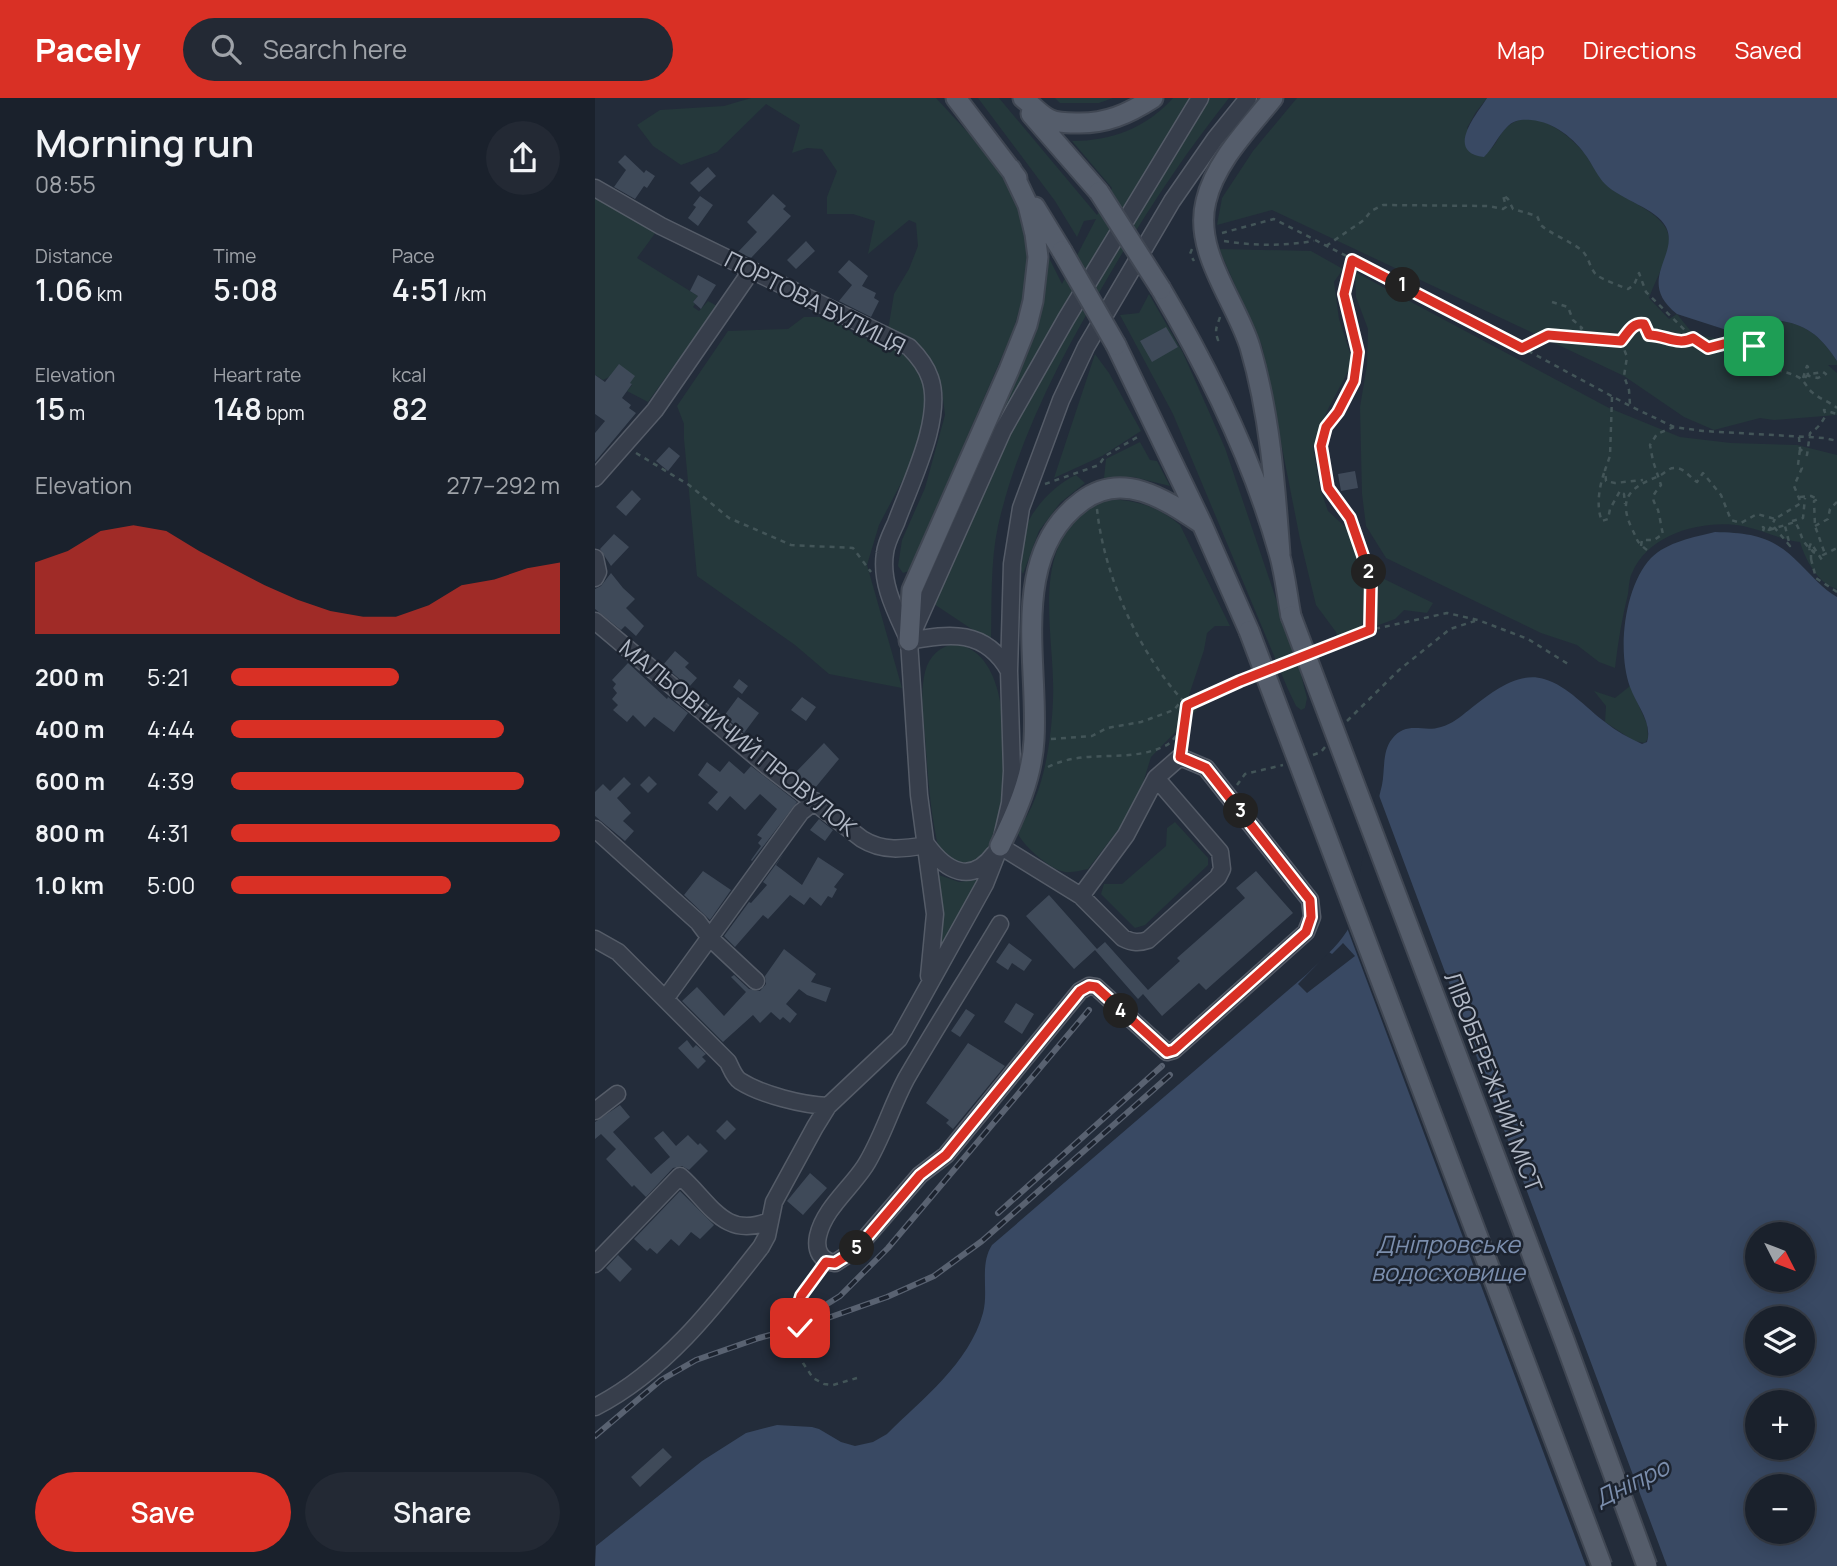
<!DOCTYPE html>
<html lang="en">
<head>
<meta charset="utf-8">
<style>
	:root { --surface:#1a212c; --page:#232934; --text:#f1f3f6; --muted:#9fa3a9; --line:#383e48; --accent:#d93025 }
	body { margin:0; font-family:Manrope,sans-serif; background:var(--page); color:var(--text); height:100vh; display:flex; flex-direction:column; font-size:26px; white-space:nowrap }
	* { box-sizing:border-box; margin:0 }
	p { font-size:23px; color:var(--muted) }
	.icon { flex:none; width:38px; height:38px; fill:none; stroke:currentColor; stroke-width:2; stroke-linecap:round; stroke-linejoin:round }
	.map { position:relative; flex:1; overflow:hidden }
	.panel { display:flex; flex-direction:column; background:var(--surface); width:595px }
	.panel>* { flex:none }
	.needle { width:46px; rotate:132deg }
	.fabs { position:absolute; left:1150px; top:1124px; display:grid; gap:14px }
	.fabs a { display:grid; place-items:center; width:70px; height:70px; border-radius:50%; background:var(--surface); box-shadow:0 4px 18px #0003,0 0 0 2px var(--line); font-size:35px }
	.pin { position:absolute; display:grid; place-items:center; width:60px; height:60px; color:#fff; margin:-30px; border-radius:14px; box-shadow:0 4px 10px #0006 }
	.km { position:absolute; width:35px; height:35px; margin:-18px; border-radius:50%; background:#222; color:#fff; font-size:19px; line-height:35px; text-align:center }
	.round { display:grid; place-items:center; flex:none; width:74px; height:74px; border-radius:37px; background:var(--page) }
	.overview { display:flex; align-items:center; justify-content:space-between; height:119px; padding:0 35px }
	h1 { font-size:38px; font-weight:600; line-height:52px }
	.stats { display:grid; grid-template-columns:repeat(3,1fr); gap:10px; height:119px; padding:7px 35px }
	.stats div { display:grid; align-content:center }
	.stats b { font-size:30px; font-weight:600 }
	.stats small { font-size:19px; font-weight:400 }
	.stats p { font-size:19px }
	.chart { height:196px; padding:14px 35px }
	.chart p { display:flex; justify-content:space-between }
	.chart svg { width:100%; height:126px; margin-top:7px; fill:var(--accent); opacity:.7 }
	.cta { display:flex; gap:14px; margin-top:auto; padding:14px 35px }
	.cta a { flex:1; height:80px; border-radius:42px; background:var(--accent); color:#fff; font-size:28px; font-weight:600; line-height:80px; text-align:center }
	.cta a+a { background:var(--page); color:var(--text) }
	ul { padding:0 35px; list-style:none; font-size:23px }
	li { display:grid; grid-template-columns:112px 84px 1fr; align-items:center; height:52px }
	li i { height:18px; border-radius:9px; background:var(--accent) }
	header { display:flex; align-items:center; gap:42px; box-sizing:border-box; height:98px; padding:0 35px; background:var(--accent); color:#fff }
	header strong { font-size:33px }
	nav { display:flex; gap:38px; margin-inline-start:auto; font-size:24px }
	.search { width:490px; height:63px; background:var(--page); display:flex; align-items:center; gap:18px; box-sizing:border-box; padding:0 24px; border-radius:38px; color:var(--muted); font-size:26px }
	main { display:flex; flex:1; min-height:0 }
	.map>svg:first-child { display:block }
</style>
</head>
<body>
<header>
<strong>Pacely</strong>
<div class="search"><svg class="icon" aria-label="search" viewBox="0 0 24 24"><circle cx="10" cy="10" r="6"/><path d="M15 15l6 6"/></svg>Search here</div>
<nav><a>Map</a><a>Directions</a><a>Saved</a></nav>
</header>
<main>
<section class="panel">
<div class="overview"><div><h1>Morning run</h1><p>08:55</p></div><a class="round"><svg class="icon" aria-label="share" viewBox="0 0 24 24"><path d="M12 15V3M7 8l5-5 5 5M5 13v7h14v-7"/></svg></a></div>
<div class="stats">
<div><p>Distance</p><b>1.06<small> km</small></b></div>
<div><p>Time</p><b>5:08</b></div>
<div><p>Pace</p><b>4:51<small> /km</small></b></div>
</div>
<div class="stats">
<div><p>Elevation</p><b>15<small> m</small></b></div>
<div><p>Heart rate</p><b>148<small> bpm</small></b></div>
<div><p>kcal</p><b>82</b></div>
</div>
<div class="chart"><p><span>Elevation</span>277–292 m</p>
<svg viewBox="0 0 160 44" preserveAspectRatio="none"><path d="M0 44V19L10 15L20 8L30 6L40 8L50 15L60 21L70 27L80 32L90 36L100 38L110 38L120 34L130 27L140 25L150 21L160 19V44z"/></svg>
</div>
<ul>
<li><b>200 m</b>5:21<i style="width:51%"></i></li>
<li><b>400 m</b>4:44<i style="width:83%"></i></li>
<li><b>600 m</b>4:39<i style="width:89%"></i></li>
<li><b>800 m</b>4:31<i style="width:100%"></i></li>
<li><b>1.0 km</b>5:00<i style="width:67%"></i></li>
</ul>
<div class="cta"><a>Save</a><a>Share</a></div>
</section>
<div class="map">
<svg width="1242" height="1468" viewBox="0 0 1242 1468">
	<rect width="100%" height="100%" fill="#232c3a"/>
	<path fill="#25383b" d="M156,0H341L390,53L424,105L433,147L431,188L418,233L314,473L308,475L303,468L307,442L330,390L350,317L346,285L337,263L325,251L293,232L299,196L314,171L323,148L321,125L314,122L273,156L280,123L258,116H232V99L242,73L227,51L212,50L197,55L205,27L171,6L122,54L86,67L58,48L42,27L65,12L129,8Z
		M383,0H404L502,117L517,90L477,43C517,43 551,30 578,0H597L440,257L416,302L328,493L327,491L433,249L446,210L451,154L467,186L501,121L489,123L482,139L460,103Z
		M460,0H518L504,5H465Z
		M611,0H634C588,58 549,117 512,181C467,257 423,340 403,428C395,465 397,506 396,544L339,506L428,308Z
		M702,0H892L881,14L872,30L897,50C902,44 906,34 912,29C937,6 975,37 990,56C998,67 1004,81 1015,90C1032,103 1072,116 1074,140C1076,155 1059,185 1054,200L1074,221L1082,216L1098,236L1133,243L1136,232L1147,237L1161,233L1173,221C1208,225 1222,233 1242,263V267H1233L1242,275V317L1179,322L1165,320L1119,332L1089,319L1029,278L677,112L622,127L627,100L658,53Z
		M0,97L61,134L42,160L103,198L98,204L100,206L98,209L104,213L113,203L122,208L53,304L32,293L37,287L35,285L14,279L8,282L0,277Z
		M624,151L716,153L748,171L739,184L744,221L758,264L732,313L718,349L725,390L733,413L758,436L772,482L767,530L743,540L741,534L721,507L705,441L667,248Z
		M760,174L1014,310L1085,339L1136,345L1202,347L1242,357V491C1223,486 1210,461 1205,444C1185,442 1168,432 1148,428C1109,421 1054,435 1037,475C1034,481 1034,489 1033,496C1027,520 1023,544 1020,570L1004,564L982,547L946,535L791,460L771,428L767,396L765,309L772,267L773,231L761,199Z
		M554,196L588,255L630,350L704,569L712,600L710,610L706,612L701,608L692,589L578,316L525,217L544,215Z
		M209,219H234L266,240L290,243L314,257L330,287L333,316L323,353L284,427L272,467L307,590L234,576L200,547L102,478L89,341V326L82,308L133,233L193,231Z
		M500,256L514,275L546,333L507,358L459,380Z
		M545,344L555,362L562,363L575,388L538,379L509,380L511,361Z
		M481,377L490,385L465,405L444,433L428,476C410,441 450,390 481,377Z
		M512,401C541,402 563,408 585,427L635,528H620L612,535L609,552L594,597L602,612L556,659L544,698L533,719L493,771C487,772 477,775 470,774C456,772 426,747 422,733C449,698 456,645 458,602C461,531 428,439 512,401Z
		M783,478L838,505L832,515L809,512L800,521L776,530L782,498Z
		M360,546C414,554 410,643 408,682C407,701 404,740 391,756C377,773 358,763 344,752C335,714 333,678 330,639C328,617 325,595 330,574C334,558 345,548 360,546Z
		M1035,588L1052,626L1053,640L1050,645L1039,643L1010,624L1011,608L999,593L1020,600Z
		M580,724L613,760V767L550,827L540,830L506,796L509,786H527L571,748L572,730Z
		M341,776L364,784L385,781L346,855L342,852Z"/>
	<path fill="#394963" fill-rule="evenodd" d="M892,0H1242V263C1222,233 1208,225 1173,221L1161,233L1147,237L1082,216C1040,183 1085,157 1071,129C1061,110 1026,102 1010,86C1003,79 998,68 992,59C980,41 959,24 936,22C928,21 918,22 912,29C903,38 898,50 889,59C849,54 882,16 892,0Z
		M1120,434C1157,435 1178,438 1205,466C1217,478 1228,491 1242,499V1468H0L1,1448L107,1363L151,1335L182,1327L217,1329L224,1331L246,1344L260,1348L278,1344L292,1336C327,1301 374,1266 388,1215C394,1193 384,1167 397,1147L712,876C726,862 742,849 752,833C769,806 771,760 776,729C779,715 784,701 787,687C790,673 787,653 797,641C812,622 828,635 846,629C857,626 865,619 874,612C895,596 921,573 949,581C973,588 991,610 1010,624C1021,633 1034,640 1047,646L1052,644C1058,625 1041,606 1035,589C1022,553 1029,489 1056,460C1072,444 1099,439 1120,434ZM1162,1136H1208V1181H1162ZM1162,1220H1208V1265H1162ZM1162,1304H1208V1349H1162ZM1162,1388H1208V1433H1162Z"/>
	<path fill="#232c3a" d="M782,692L1072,1468H991L751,827L759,808L774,723Z
		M748,845L760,858L712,895L703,886L734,854L737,856Z"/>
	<path fill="#3f4a59" d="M30,57L49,75L51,72L60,78L52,90L49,88L40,101L19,89L31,72L23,64Z
		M113,69L121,78L104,94L95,85Z
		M178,96L191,108L188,111L196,118L156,160L143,154L162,134L152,124Z
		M105,98L118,107L103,128L93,120L101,109L98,107Z
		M211,143L220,153L201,171L192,162Z
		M254,162L273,178L267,188L281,195L279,200L284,203L276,219L244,203L257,187L243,174Z
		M103,177L121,187L106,211L98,204L103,198L95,193Z
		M571,229L583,249L557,264L545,243Z
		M24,266L40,278L35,285L37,286L27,300L36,307L34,310L41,315L0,364V335L10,323L0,316V277L10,284Z
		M74,349L85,358L73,373L61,363Z
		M760,373L763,390L746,393L743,376Z
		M37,392L46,401L31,418L21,409Z
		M19,436L34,449L16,468L5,451Z
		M16,475L28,490L40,501L31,510L49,528L41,538L30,528L26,532L0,511V491L6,488Z
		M80,553L94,565L90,569L102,580L94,589L68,567Z
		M33,565L72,601L73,599L93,615L79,634L59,619L50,629L38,617L32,624L18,612L23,607L17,601L22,595L18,590L21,586L17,582Z
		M144,581L153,588L147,596L138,589Z
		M143,599L164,615L149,635L129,618Z
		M207,599L221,609L211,623L196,612Z
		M229,645L244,661L220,690L199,676Z
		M134,663L149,676L156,668L202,704L157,763L156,762L166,748L163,745L167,740L162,737L182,711L165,696L150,712L135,698L122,713L113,705L123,694L103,677L112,664L125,674Z
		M54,678L62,686L53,695L45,687Z
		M29,679L36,686L22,700L36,715L28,723L39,733L30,743L0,718V694L8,686L15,693Z
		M224,721L238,732L230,743L215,732Z
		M189,755L181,767L207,787L223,759L249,776L239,789L242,791L237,800L233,798L226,808L215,799L209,807L195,797L173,821L168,817L140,849L129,838L154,804L156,805L172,787L168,784Z
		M108,773L136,792L115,822L89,797Z
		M661,773L698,815L611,892L604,885L567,918L548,896L543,901L500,852L479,871L431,818L454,797L502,851L510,844L553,892L585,863L582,860L650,800L641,790Z
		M414,845L437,862L429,873L417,865L413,872L401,864Z
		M189,851L221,876L216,884L236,890L231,904L212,897L204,891L191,906L202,916L195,925L188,919L185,922L176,914L165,925L158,917L128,944L87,903L102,889L129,918L151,894L136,879L139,877L154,891L165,893L171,886L170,878Z
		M421,905L439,916L427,936L409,924Z
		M371,911L380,917L365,939L356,933Z
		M92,942L98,950L101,947L111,956L107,959L111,963L103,971L83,950Z
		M373,945L410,968L358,1031L351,1025L354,1022L331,1005Z
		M25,1007L35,1019L18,1034L56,1076L75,1059L59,1040L68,1033L81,1048L93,1037L103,1047L105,1045L113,1053L94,1072L87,1068L78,1070L51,1099L39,1087L37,1089L11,1061L21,1051L6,1036L0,1041V1024Z
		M132,1022L141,1031L130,1042L121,1033Z
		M215,1075L232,1090L208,1117L192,1103Z
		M85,1093L119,1127L105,1141L96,1134L84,1148L76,1141L62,1156L55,1150L52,1153L39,1141Z
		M23,1157L37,1171L25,1184L11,1170Z
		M68,1350L77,1359L45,1389L36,1379Z"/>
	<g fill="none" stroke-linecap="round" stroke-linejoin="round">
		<defs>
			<path id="minor" d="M0,90L66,128L314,249C323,258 331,268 335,280C349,320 315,386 301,425C297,434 291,445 290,455C285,486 302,516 314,543C355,535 390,531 414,573
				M0,380L60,312L156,173
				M0,460L3,474L0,480
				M0,523L173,669L267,741C288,754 308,751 332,747
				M561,680L625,754L627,771L623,779L553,842C544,845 538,845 528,840L486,798L531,737Z
				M0,731L103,824L115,840L161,883
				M332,747C351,773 376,787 399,756
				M405,748L486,798
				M405,826C374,878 341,929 311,981C296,1009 287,1041 270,1068C255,1091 229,1111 223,1138C220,1153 226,1163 240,1165L261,1151L325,1077L351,1057L485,893L494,888L501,889L572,954L579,952L711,834L717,819L715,802L611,670L585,659L561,680
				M0,841L23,854L133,964C136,970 139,979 145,983C167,997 208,1007 233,1008
				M334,878L340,816L324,697L314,543L408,332L471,221L605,0
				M70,901L206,714L220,703
				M0,1013L22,996
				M0,1166L85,1078C115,1104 129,1142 174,1123
				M0,1309C69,1274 120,1208 166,1149L172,1138L179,1104L220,1029L233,1008L304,941L390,786L405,748L415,705L417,673L414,573L417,466L426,410L466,302L491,249L577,103L620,41L653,0"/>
			<path id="major" d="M361,0L422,80
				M428,0C436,6 445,17 454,21C461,25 473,25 481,25C511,26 533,16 558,0
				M678,0C654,30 620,64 611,103C598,154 641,203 655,249C675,317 680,387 685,456
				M436,16L504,94
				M440,109L467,153
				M566,191C615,274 658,362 684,455C690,475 692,497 696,518
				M521,247L607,426L654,533
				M314,543L317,492L414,272L432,227L438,203L443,159L440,136L433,107L416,71
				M405,748C421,715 437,680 439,642C444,565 413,457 487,403C528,372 571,402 607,426"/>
		</defs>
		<use href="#minor" stroke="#555c68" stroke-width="19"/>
		<use href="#major" stroke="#404753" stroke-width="23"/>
		<path stroke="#435558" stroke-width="2.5" stroke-dasharray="5 5" stroke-linecap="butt" d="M627,135L679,121L863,215L1035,308L1079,329L1108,333L1230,340L1242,343
			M629,143C659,148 689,148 719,143
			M731,148L769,122L776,113L788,107L893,108L908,111L911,109L908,97L913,101L918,111L942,118C944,121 944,126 947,128C953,134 976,144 985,151C995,158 994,172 1003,178C1007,181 1027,189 1033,191L1039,187L1044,175L1051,194L1098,240
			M597,151L595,156L599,163
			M757,161L749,196L763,254L759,283L743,314L731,329L726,348L733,390L755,420L776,481L775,530
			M957,204L973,209L978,222L987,230L975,239
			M625,219C622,229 619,231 623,242L626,241
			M1026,243L1032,259L1029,278L1034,292L1035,307
			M1134,246L1138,252L1135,257H1131Z
			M927,250L953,237L1026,243C1033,235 1037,224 1049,226L1054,237C1070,237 1082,248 1098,240L1113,250L1136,244L1159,248C1173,280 1179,267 1203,279C1210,282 1212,291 1218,295C1225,301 1233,303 1242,310
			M1208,280L1212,268L1213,269C1212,273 1212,275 1214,278L1223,280L1231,276L1228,274L1214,276C1211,278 1210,279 1209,283
			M1017,299L1015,358L1010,372L1011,383L1020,385L1048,382
			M1204,339L1205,351L1212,357L1215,335C1223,330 1226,326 1231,317L1229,312L1242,316
			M41,355L94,387L134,420L196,447L258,450L276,474
			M1009,375C1004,390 1001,409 1007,423L1013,421L1015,411L1025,393L1029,396L1030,406
			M450,386L504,367L510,358L546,337
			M1205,399L1216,398L1223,401L1219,403L1220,428L1230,456
			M502,411C509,479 545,558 592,607
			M1197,423L1208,420L1210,400
			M1220,428L1233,421L1235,411L1242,404
			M1179,429L1195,448L1190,428
			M1174,432L1200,424C1209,438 1203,441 1219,454L1216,461V455L1214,450
			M1168,433L1169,430L1168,429L1174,432L1180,421
			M1046,448L1047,442H1059L1068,436C1066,429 1065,419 1063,412C1056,398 1056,400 1066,387L1058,363L1055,347L1062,336L1079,329
			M1214,450L1216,445L1227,462L1228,457L1242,450
			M1052,452C1040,443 1043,442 1037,431C1022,399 1036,389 1064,378C1069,376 1073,370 1079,370C1089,369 1094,379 1102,384L1108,375L1126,397L1136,422L1146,425L1162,416L1180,421L1206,405L1199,388L1207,370L1203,367L1205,351
			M1216,461L1221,480L1242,494
			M724,552L775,532L852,515L883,522L933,541L973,566
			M752,623L804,572L855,531L880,523
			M456,641L497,638L512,630L546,624L579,612L587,602
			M587,646L592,607L656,579
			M718,657L726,654L730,649
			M453,669C490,650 532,666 570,648C577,645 583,635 588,629
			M642,687L650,676L688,667
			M224,1172L206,1198L203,1208L206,1226L203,1246L208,1265L218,1280L229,1286L238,1287L262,1280"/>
		<use href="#minor" stroke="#373e4b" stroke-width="16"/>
		<use href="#major" stroke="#555d6b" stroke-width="19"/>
		<defs>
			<path id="rail" d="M403,1115L567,968
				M205,1223L245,1198L293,1150L494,912
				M0,1338L66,1282L101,1262L164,1240L213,1227L292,1199L339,1178L387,1143L575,977"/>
		</defs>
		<use href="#rail" stroke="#596271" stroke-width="6"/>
		<use href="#rail" stroke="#1c232f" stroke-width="3.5" stroke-dasharray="10" stroke-linecap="butt"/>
		<defs>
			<path id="major-bridge" d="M504,94L566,191
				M467,153L521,247
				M696,518L970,1244L1052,1468
				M654,533L1007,1468"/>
		</defs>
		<use href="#major-bridge" stroke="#404753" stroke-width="23" stroke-linecap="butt"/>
		<use href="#major-bridge" stroke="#555d6b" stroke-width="19"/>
	</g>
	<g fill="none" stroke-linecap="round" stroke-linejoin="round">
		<defs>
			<path id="route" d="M205,1230L203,1208L206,1198L231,1164L240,1165L261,1152L325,1077L351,1057L485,893L494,888L501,889L572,954L579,952L711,834L716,819L715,802L611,670L585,659L592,607L645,583L775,532L776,481L755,420L733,390L726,348L731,329L743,314L759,283L763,254L749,196L757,162L927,250L953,237L1026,243C1033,235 1037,224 1049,226L1054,237C1070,237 1083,248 1098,240L1113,250L1136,244L1159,248"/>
		</defs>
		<use href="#route" stroke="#fff" stroke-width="14"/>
		<use href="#route" stroke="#d93025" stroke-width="9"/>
	</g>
	<g text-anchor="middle" stroke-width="5" stroke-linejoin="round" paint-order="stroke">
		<g font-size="23" fill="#b2b9c6" stroke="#1c232f">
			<text transform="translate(220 205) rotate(27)" y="8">ПОРТОВА ВУЛИЦЯ</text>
			<text transform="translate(143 640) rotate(39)" y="8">МАЛЬОВНИЧИЙ ПРОВУЛОК</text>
			<text transform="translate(898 984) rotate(69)" y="8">ЛІВОБЕРЕЖНИЙ МІСТ</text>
		</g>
		<g font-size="24" font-style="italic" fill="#7b8ead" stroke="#1c232f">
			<text x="853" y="1155">Дніпровське<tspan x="853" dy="28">водосховище</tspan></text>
			<text transform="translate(1037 1385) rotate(-26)" y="8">Дніпро</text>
		</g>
	</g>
</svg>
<div class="fabs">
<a><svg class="needle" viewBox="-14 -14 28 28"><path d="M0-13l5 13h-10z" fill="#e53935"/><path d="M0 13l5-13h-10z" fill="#9fa3a9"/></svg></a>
<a><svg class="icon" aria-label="layers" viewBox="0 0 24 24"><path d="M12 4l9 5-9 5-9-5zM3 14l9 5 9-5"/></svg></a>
<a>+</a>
<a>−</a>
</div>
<div class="pin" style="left:1159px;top:248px;background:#1e9e55"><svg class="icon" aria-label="arrive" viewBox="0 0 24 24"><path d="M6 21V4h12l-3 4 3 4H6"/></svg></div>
<div class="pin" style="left:205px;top:1230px;background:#d93025"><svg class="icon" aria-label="check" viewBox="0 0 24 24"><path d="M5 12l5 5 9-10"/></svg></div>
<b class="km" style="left:808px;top:187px">1</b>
<b class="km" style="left:774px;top:474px">2</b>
<b class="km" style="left:646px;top:713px">3</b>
<b class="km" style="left:526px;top:913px">4</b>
<b class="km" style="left:262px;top:1150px">5</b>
</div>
</main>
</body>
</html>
